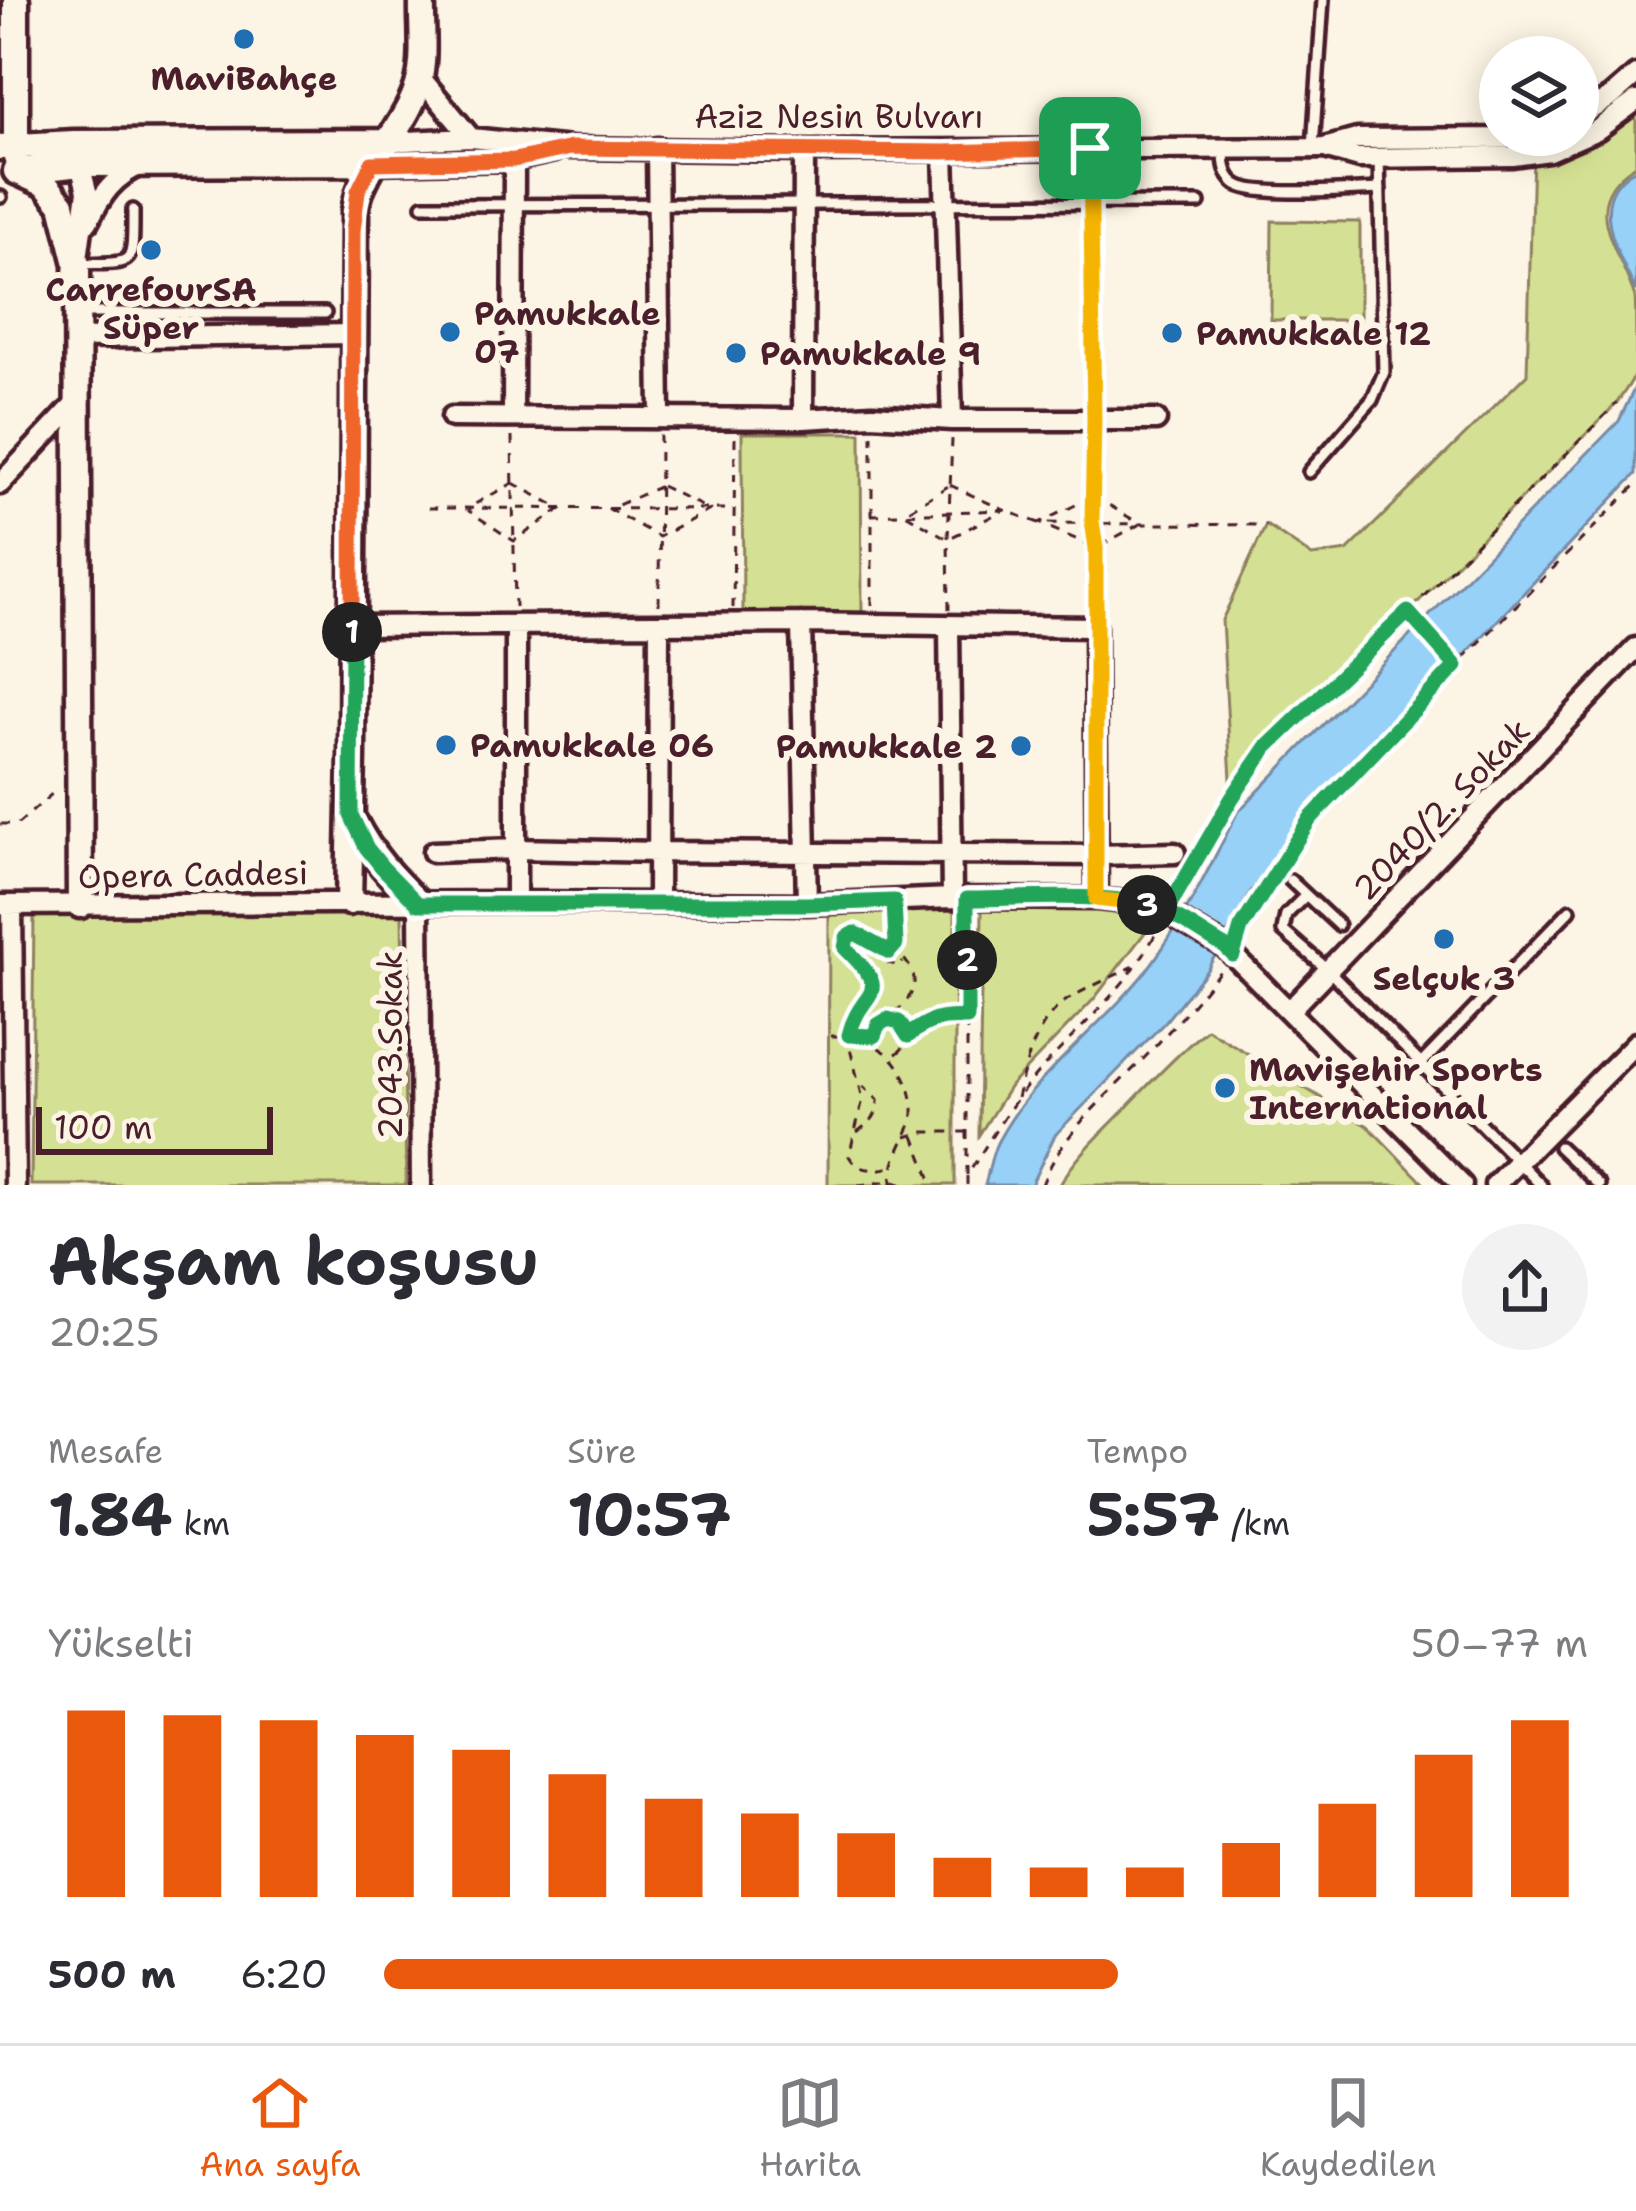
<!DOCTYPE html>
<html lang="tr">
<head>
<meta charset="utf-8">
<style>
	:root { --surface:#fff; --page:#f2f2f3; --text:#2b2b33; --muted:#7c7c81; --line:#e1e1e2; --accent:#ea580c }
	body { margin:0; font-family:"Shantell Sans",sans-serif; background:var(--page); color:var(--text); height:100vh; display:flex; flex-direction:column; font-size:45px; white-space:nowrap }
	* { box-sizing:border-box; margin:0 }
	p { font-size:39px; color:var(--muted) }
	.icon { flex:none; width:66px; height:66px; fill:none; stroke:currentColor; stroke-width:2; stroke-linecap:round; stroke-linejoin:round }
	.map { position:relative; height:1185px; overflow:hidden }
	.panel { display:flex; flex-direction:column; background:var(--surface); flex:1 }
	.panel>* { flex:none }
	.controls { position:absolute; left:1479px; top:36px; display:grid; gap:24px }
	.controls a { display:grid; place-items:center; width:120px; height:120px; border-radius:50%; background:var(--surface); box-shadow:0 6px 30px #0003; font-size:60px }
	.scale { position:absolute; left:36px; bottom:30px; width:237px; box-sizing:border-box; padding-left:12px; border:6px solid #4a1f2b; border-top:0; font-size:33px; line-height:42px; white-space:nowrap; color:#4a1f2b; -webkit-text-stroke:9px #fcf5e5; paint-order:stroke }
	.pin { position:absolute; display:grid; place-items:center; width:102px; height:102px; color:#fff; margin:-51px; border-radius:24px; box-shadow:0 6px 18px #0006 }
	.km { position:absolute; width:60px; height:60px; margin:-30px; border-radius:50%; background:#222; color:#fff; font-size:33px; line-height:60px; text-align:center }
	.round { display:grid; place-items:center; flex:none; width:126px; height:126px; border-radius:63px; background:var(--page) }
	.summary { display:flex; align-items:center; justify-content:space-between; height:204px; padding:0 48px }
	h1 { font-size:66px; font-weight:700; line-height:90px }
	.stats { display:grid; grid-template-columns:repeat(3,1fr); gap:18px; height:204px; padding:12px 48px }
	.stats div { display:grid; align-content:center }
	.stats b { font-size:60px; font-weight:700 }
	.stats small { font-size:33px; font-weight:400 }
	.stats p { font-size:33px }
	.chart { height:336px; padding:24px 48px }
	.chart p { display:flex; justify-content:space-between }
	.chart svg { width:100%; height:216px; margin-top:12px; stroke:var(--accent); stroke-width:6 }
	ul { padding:0 48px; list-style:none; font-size:39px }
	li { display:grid; grid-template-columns:192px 144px 1fr; align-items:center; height:90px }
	li i { height:30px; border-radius:15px; background:var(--accent) }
	.menu { display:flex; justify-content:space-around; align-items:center; height:168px; border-top:3px solid var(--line); background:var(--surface); font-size:33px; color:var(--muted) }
	.menu a { display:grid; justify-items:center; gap:6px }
	.menu .on { color:var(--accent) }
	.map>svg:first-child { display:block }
</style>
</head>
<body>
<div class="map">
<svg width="1636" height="1185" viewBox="0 0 1636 1185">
	<rect width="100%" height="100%" fill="#fcf5e5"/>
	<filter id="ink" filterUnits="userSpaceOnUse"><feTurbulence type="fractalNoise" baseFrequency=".00833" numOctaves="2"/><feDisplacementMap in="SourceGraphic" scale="24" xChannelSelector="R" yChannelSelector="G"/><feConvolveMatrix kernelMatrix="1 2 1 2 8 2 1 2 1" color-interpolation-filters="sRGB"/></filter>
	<g filter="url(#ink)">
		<path fill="#d4e093" stroke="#8f805f" stroke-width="3" d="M1636,112V165C1574,202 1621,251 1635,297C1636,306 1636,362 1636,371C1633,382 1622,394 1617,403L1408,612L1267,747L1232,798L1222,620L1266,525L1312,556L1347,551L1527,374L1533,153L1622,113Z
			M1272,221L1360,222V320H1271Z
			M742,433H861L862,618L743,619Z
			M1113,905L1150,926L1094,999L1010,1086L979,1135L982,910Z
			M955,908V1185H828L829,909Z
			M402,914L406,1185H31L34,916Z
			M1207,1029L1368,1126L1425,1185H1060C1075,1157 1101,1134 1123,1111C1150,1083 1177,1054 1207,1029Z"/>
		<path fill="#97d1f7" stroke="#788aa5" stroke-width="3" d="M1636,169V291C1618,254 1584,195 1636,169Z
			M1636,385V474L1310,819L1293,846L1251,891L1207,970L1165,1022L1055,1135L1031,1185H985C989,1171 991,1154 998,1141C1035,1072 1103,1027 1150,966C1184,920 1211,865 1237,813L1619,421Z"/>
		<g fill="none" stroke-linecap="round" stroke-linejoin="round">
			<defs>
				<path id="service" d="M1224,147C1224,161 1224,174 1235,183C1251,198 1353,190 1380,189
					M1313,148L1323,0
					M0,197H1
					M423,205L1199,203
					M77,264C135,262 133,270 133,210
					M78,313H325
					M1309,472L1372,400L1384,372L1379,158
					M1290,880L1338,925
					M1306,895L1286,915L1283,931L1328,970L1541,1185
					M1421,1064L1570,910
					M1559,1147L1599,1185"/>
				<path id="minor" d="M421,78L471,138
					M1578,118L1612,96L1636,75
					M386,142L471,138L571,148L804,151L1324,148L1357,139L1506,138L1523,135
					M657,148L660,416
					M1328,149L1360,158L1513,156L1549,151L1597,130L1636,101
					M944,152L952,420
					M78,157L87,191L78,259
					M372,163L514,160L554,151
					M88,222C101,196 114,175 142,165
					M78,338L353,334
					M452,417L803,419L872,415L952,420H1156
					M513,417L514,160
					M803,419L804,151
					M0,484L78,401
					M801,623L807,904
					M352,626L801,623L1095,627L1097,899
					M516,626V902
					M949,626L952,898
					M433,852L516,849L658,852L1097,855L1175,853
					M658,903L659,625
					M419,904L421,1185
					M0,905L516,902L807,904L952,898L1097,899L1144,904L1166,912L1225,947L1462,1185
					M12,905L15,1185
					M1289,1011L1636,648
					M1495,1185L1636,1043"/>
				<path id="tertiary" d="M0,147L74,143L386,142
					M16,157V0
					M16,171L45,184L62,204L77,264L80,905
					M20,171L80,164L372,163
					M354,822C371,855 392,878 419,904
					M349,902L352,754L355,211C362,165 399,136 415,94C427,66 421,30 422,0"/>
			</defs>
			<use href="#service" stroke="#4a1f2b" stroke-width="18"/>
			<use href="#minor" stroke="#4a1f2b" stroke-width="27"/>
			<use href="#tertiary" stroke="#4a1f2b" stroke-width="33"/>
			<path stroke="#4a1f2b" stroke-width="3" stroke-dasharray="9 9" stroke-linecap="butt" d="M1090,168V188
				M1091,216L1094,404
				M512,437L515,607
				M1094,438L1092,521L1096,548L1095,608
				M513,483L561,509L514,541L466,509Z
				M950,485L1004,510L948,539L904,513Z
				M661,486L710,510L659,537L609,509Z
				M1094,496L1140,524L1096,548L1039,523Z
				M428,508L734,509
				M871,515L1004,510L1039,523L1266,525
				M659,605L660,435
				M872,605V435
				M733,608L735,438
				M949,610L948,539L952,439
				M1409,614L1455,665
				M0,824H18L55,791
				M1173,900L1232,798L1267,747L1408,612L1617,403
				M967,914V1175
				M1238,937L1241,928L1310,819L1456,666L1636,485
				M895,945L889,952L888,963L900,966L903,962
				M889,952L855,933L847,937L845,948L869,972L874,984L873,993L849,1030V1045L863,1099L849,1156C858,1172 876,1171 891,1167
				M893,1019C912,1030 911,1046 893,1056
				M831,1036H872
				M908,1036L942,1017L966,1018
				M1017,1098C1025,1066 1035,1024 1064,1002C1083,989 1113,977 1134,966
				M857,1132C870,1122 878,1118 878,1100L863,1086
				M914,1136L933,1185
				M906,1137L922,1132H967
				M858,1185L892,1181L904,1185
				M892,1185C891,1162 900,1149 909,1129C920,1107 907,1073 890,1056C885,1051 879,1049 874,1044L879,1025C894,1014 922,995 912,971C908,962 899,955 897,945C894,936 895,925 895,916
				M967,1185V1176C989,1141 1009,1106 1037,1074C1078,1028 1130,986 1158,929
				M1042,1185C1061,1132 1111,1093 1149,1053C1175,1025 1200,996 1224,966"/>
			<use href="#service" stroke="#fcf5e5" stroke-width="9"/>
			<use href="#minor" stroke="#fcf5e5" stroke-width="18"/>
			<use href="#tertiary" stroke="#fcf5e5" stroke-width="24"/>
		</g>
	</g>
	<g fill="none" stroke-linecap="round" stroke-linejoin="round" filter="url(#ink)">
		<defs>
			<path id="split-1" d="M352,632L353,231L358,191L372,163L514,160L571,148L944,152L1090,148"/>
			<path id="split-2" d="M352,632L351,815L366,847L382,867L418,904H807L894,901L896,944L889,952L855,933L847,937L845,948C897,999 861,986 849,1035L874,1036L878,1025L888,1019L899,1022L908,1036C927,1020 942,1016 967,1018V960"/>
			<path id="split-3" d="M967,960V899C1017,899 1104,892 1149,906C1176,914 1201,933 1225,947L1233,955L1241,928L1310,819L1456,666L1408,612L1267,747L1232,798L1166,912L1147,905"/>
			<path id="split-4" d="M1090,148L1094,420L1092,521L1096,548V899L1147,905"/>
		</defs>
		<use href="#split-1" stroke="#fff" stroke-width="24"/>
		<use href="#split-2" stroke="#fff" stroke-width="24"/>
		<use href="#split-3" stroke="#fff" stroke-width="24"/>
		<use href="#split-4" stroke="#fff" stroke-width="24"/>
		<use href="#split-1" stroke="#f0652b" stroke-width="15"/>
		<use href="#split-2" stroke="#22a559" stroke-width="15"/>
		<use href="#split-3" stroke="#22a559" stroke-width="15"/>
		<use href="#split-4" stroke="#f5b400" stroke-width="15"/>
	</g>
	<g fill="#1f6fb2" stroke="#fcf5e5" stroke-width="4.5">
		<circle cx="244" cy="39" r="12"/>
		<circle cx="151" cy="250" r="12"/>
		<circle cx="450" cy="332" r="12"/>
		<circle cx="1172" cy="333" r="12"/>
		<circle cx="736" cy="353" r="12"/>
		<circle cx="446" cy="745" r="12"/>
		<circle cx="1021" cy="746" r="12"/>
		<circle cx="1444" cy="939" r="12"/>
		<circle cx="1225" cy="1088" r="12"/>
	</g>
	<g text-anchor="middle" stroke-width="12" stroke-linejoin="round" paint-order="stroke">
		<g font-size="33" font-weight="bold" fill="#4a1f2b" stroke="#fcf5e5" text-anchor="start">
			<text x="244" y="90" text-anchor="middle">MaviBahçe</text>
			<text x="151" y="301" text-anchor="middle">CarrefourSA<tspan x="151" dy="38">Süper</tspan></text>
			<text x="474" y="325">Pamukkale<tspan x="474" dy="38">07</tspan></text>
			<text x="1196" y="345">Pamukkale 12</text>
			<text x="760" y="365">Pamukkale 9</text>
			<text x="470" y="757">Pamukkale 06</text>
			<text x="997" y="758" text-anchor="end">Pamukkale 2</text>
			<text x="1444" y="990" text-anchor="middle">Selçuk 3</text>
			<text x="1249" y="1081">Mavişehir Sports<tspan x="1249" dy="38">International</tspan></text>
		</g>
		<g font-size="33" fill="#4a1f2b" stroke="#fcf5e5">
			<text x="839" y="128">Aziz Nesin Bulvarı</text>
			<text transform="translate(1441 809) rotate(-46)" y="12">2040/2. Sokak</text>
			<text transform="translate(193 874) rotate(-1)" y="12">Opera Caddesi</text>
			<text transform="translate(390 1045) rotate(-90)" y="12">2043.Sokak</text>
		</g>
	</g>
</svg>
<div class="controls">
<a><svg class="icon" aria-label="layers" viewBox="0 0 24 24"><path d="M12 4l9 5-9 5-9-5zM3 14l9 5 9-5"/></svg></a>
</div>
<div class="scale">100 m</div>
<div class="pin" style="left:1090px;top:148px;background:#1e9e55"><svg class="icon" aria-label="arrive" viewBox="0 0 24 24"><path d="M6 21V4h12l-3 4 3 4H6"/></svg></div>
<b class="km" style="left:352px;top:632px">1</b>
<b class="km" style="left:967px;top:960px">2</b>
<b class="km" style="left:1147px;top:905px">3</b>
</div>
<section class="panel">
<div class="summary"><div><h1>Akşam koşusu</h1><p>20:25</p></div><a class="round"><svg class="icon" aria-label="share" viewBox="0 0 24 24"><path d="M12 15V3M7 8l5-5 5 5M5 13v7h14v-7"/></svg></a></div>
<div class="stats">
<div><p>Mesafe</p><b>1.84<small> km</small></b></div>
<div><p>Süre</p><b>10:57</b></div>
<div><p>Tempo</p><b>5:57<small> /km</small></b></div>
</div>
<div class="chart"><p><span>Yükselti</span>50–77 m</p>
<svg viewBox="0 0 160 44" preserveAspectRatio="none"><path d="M5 44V6M15 44V7M25 44V8M35 44V11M45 44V14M55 44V19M65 44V24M75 44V27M85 44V31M95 44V36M105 44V38M115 44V38M125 44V33M135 44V25M145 44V15M155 44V8"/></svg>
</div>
<ul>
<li><b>500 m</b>6:20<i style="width:61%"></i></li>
</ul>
</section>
<nav class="menu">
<a class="on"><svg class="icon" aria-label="home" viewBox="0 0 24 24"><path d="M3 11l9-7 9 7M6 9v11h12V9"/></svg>Ana sayfa</a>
<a><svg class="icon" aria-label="map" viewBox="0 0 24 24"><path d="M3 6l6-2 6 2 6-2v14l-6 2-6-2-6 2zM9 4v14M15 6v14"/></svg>Harita</a>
<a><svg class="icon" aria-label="saved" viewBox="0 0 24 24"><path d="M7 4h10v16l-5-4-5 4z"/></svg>Kaydedilen</a>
</nav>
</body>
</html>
